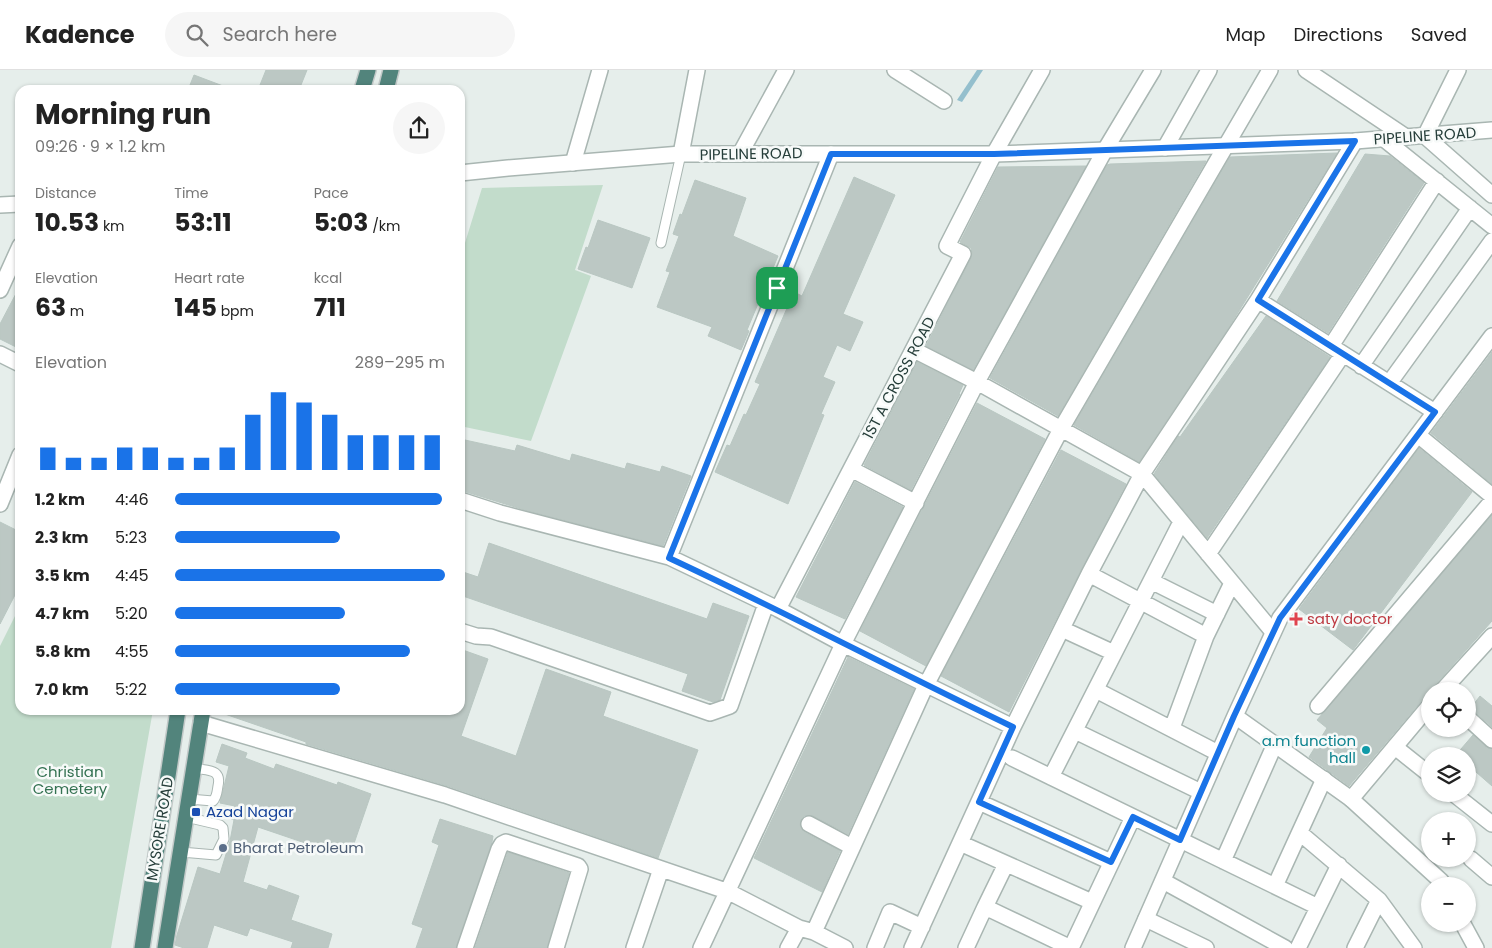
<!DOCTYPE html>
<html lang="en">
<head>
<meta charset="utf-8">
<style>
	:root { --surface:#fff; --page:#f6f6f6; --text:#222; --muted:#767676; --line:#e0e0e0; --accent:#1a73e8 }
	body { margin:0; font-family:Poppins,sans-serif; background:var(--page); color:var(--text); height:100vh; display:flex; flex-direction:column; font-size:19px; white-space:nowrap }
	* { box-sizing:border-box; margin:0 }
	p { font-size:16px; color:var(--muted) }
	.icon { flex:none; width:28px; height:28px; fill:none; stroke:currentColor; stroke-width:2; stroke-linecap:round; stroke-linejoin:round }
	.map { position:relative; flex:1; overflow:hidden }
	.details { position:absolute; left:15px; top:15px; width:450px; height:630px; display:flex; flex-direction:column; background:var(--surface); border-radius:15px; box-shadow:0 1px 4px #0004 }
	.details>* { flex:none }
	.buttons { position:absolute; left:1421px; top:612px; display:grid; gap:10px }
	.buttons a { display:grid; place-items:center; width:55px; height:55px; border-radius:50%; background:var(--surface); box-shadow:0 1px 4px #0004; font-size:25px }
	.pin { position:absolute; display:grid; place-items:center; width:42px; height:42px; color:#fff; margin:-21px; border-radius:10px; box-shadow:0 2px 8px #0006 }
	.round { display:grid; place-items:center; flex:none; width:52px; height:52px; border-radius:26px; background:var(--page) }
	.overview { display:flex; align-items:center; justify-content:space-between; height:85px; padding:0 20px }
	h1 { font-size:28px; font-weight:700; line-height:38px }
	.figures { display:grid; grid-template-columns:repeat(3,1fr); gap:8px; height:85px; padding:5px 20px }
	.figures div { display:grid; align-content:center }
	.figures b { font-size:25px; font-weight:700 }
	.figures small { font-size:14px; font-weight:400 }
	.figures p { font-size:14px }
	.chart { height:140px; padding:10px 20px }
	.chart p { display:flex; justify-content:space-between }
	.chart svg { width:100%; height:90px; margin-top:5px; stroke:var(--accent); stroke-width:6 }
	ul { padding:0 20px; list-style:none; font-size:16px }
	li { display:grid; grid-template-columns:80px 60px 1fr; align-items:center; height:38px }
	li i { height:12px; border-radius:6px; background:var(--accent) }
	header { display:flex; align-items:center; gap:30px; box-sizing:border-box; height:70px; padding:0 25px; background:var(--surface); border-bottom:1px solid var(--line) }
	header strong { font-size:24px }
	nav { display:flex; gap:28px; margin-inline-start:auto; font-size:18px }
	.search { width:350px; height:45px; background:var(--page); display:flex; align-items:center; gap:12px; box-sizing:border-box; padding:0 18px; border-radius:28px; color:var(--muted); font-size:19px }
	.map>svg:first-child { display:block }
</style>
</head>
<body>
<header>
<strong>Kadence</strong>
<div class="search"><svg class="icon" aria-label="search" viewBox="0 0 24 24"><circle cx="10" cy="10" r="6"/><path d="M15 15l6 6"/></svg>Search here</div>
<nav><a>Map</a><a>Directions</a><a>Saved</a></nav>
</header>
<div class="map">
<svg width="1492" height="878" viewBox="0 0 1492 878">
	<rect width="100%" height="100%" fill="#e6eeeb"/>
	<path fill="#c2dccb" d="M603,115L575,200L591,206L531,371L460,356V189L482,118Z
		M20,536V640H153L111,878H0V576Z"/>
	<path fill="#94bfcd" d="M977,0H983L962,32L957,30Z"/>
	<path fill="#bcc8c4" stroke="#b9c7c2" d="M266,0H307L299,20H258Z
		M194,5L231,19V20H188Z
		M1337,83L1229,257L1139,392L1074,355L1230,87Z
		M1365,84L1390,86L1424,113L1328,263L1277,231Z
		M1206,91L1058,346L990,308L1107,95L1110,94Z
		M1086,96L973,300L926,276L971,188L972,183L971,178L960,172L998,97Z
		M854,107L895,125L843,244L863,252L850,281L837,275L823,307L835,312L821,344L824,345L788,434L715,402L727,375L730,376L744,344L746,345L760,314L755,312L794,222L802,226Z
		M695,110L746,128L733,166L778,186L747,260L749,261L741,280L708,266L712,257L657,237L670,202L666,201L679,166L673,164L680,144L682,145Z
		M598,150L650,168L632,218L578,199L586,177L588,178Z
		M20,216V279L0,269V254Z
		M1266,246L1330,287L1207,468L1154,404L1178,366L1180,367Z
		M1492,282V414L1431,363Z
		M917,292L963,315L959,324H960L911,420L864,395Z
		M977,333L1045,369L926,596L860,561Z
		M465,370L515,381L517,375L570,391L572,384L625,399L627,393L660,402L662,396L691,406L663,476L528,441L460,420V371L465,373Z
		M1419,378L1472,422L1353,580L1299,539Z
		M1061,380L1126,414L1081,500L1009,642L941,606Z
		M855,412L903,437L845,549L796,527Z
		M1492,445V551L1435,615L1429,626L1423,629L1349,716L1309,687L1327,658L1317,650Z
		M0,452L20,462V522L17,521L0,554Z
		M489,473L707,549L713,533L749,546L720,630L713,632L682,621L688,604L460,525V501L478,507Z
		M460,579L488,589L461,666L516,686L546,599L611,622L603,646L698,680L658,788L448,716L306,674V672L219,642V640H460Z
		M848,587L914,619L848,764L813,746H804L801,750L800,755L804,762L840,781L822,822L754,788Z
		M1480,626L1492,636V657L1474,641L1470,639Z
		M1473,665L1486,677L1492,679V716L1468,695V686H1455Z
		M222,674L247,683L245,688L274,699L276,694L337,715L338,712L371,724L350,785L312,772L311,775L258,757L243,812L267,820L269,815L299,826L291,850L332,864L328,878H291L293,872L250,858L247,866L214,855L207,878H184L175,875L177,865L198,797L220,804L230,771L234,750L231,749L235,736L220,733L229,696L216,692Z
		M440,749L493,766L492,772L456,878H416L423,858L412,854L439,775L432,772Z
		M508,782L569,803L547,878H475Z"/>
	<g fill="none" stroke-linecap="round" stroke-linejoin="round">
		<defs>
			<path id="service" d="M661,173L681,84
				M189,729L213,731C217,727 217,722 218,716C222,698 207,701 194,698
				M181,782L216,785L224,769L223,758L220,755L186,747"/>
			<path id="minor" d="M895,0L944,31
				M1306,0L1406,67
				M1458,0L1425,66L1492,125
				M1384,69L1492,156
				M1165,78L1209,0
				M681,84L697,0
				M740,84L786,0
				M573,93L600,0
				M0,220L20,176
				M1258,230L1435,342
				M1331,276L1437,111
				M914,280L977,312L1142,404L1273,562
				M0,284L20,294
				M1361,296L1470,138
				M1390,312L1492,171
				M1418,365L1492,426
				M851,399L916,433
				M460,430L500,443L669,487L778,539L843,574L1013,657
				M0,434L20,385
				M1208,484L1343,284
				M669,487L831,84
				M1089,504L1206,566
				M1151,511L1217,544
				M778,539L963,184L947,176L994,84L1042,0
				M1062,559L1114,583
				M460,561L476,566L491,567L710,643L730,636L766,534
				M1096,620L1218,683
				M1442,621L1492,566
				M1318,636L1492,431
				M201,653L445,725L729,822L799,858L814,862L845,878
				M1172,658L1206,566L1232,513
				M1075,661L1201,722
				M1395,677L1430,705
				M1012,688L1318,837
				M1051,707L1181,452
				M1454,724L1492,754
				M1351,729L1441,811L1444,816
				M979,732L1111,792
				M809,754L852,777
				M1300,763L1379,830L1414,878
				M960,773L1092,832
				M1471,789L1492,807
				M1223,791L1275,674
				M1163,811L1285,878
				M1275,816L1324,709
				M985,837L1006,794
				M1146,849L1206,878
				M1463,854L1476,878
				M814,862L926,615L1061,359L1270,0
				M465,878L499,779L502,774L506,772L578,796L580,799L556,878
				M634,878L661,799
				M701,878L843,574L977,312L1105,80L1153,0
				M788,878L799,858
				M875,878L890,842L922,857
				M912,878L1013,657L1089,504L1142,404L1258,230L1355,71
				M966,878L985,837L1071,878L1133,747
				M1298,878L1339,795
				M1355,878L1379,830"/>
			<path id="tertiary" d="M460,103L508,98L681,84H994L1355,71L1492,60
				M0,135L20,134
				M1235,646L1351,729L1430,635
				M1468,648L1492,670
				M1133,878L1235,646L1280,548L1492,266"/>
			<path id="trunk" d="M362,20L368,0
				M386,20L391,0
				M142,878L178,640
				M165,878L203,640"/>
		</defs>
		<use href="#service" stroke="#a9b6b2" stroke-width="11"/>
		<use href="#minor" stroke="#a9b6b2" stroke-width="18"/>
		<use href="#tertiary" stroke="#a9b6b2" stroke-width="18"/>
		<use href="#trunk" stroke="#c2c9c8" stroke-width="18"/>
		<use href="#service" stroke="#fff" stroke-width="9"/>
		<use href="#minor" stroke="#fff" stroke-width="15"/>
		<use href="#tertiary" stroke="#fff" stroke-width="15"/>
		<use href="#trunk" stroke="#52847c" stroke-width="15"/>
	</g>
	<g fill="none" stroke-linecap="round" stroke-linejoin="round">
		<defs>
			<path id="route" d="M1355,71L1258,230L1435,342L1280,548L1234,646L1180,770L1133,747L1111,792L979,732L1013,657C898,602 785,542 669,488L831,84H994Z"/>
		</defs>
		<use href="#route" stroke="#fff" stroke-width="10"/>
		<use href="#route" stroke="#1a73e8" stroke-width="6"/>
	</g>
	<path fill="#e0444e" stroke="#f7faf9" stroke-width="2" d="M1293.5 541.5h5v5h5v5h-5v5h-5v-5h-5v-5h5z"/>
	<circle fill="#0f9aa8" stroke="#f7faf9" stroke-width="2" cx="1366" cy="680" r="5"/>
	<rect fill="#1a4fb4" stroke="#f7faf9" stroke-width="2" x="191" y="737" width="10" height="10" rx="2.5"/>
	<circle fill="#5c6f8a" stroke="#f7faf9" stroke-width="2" cx="223" cy="778" r="5"/>
	<g text-anchor="middle" stroke-width="5" stroke-linejoin="round" paint-order="stroke">
		<g font-size="15" fill="#263e3a" stroke="#f7faf9">
			<text transform="translate(1425 66) rotate(-4)" y="5">PIPELINE ROAD</text>
			<text transform="translate(751 84) rotate(-1)" y="5">PIPELINE ROAD</text>
			<text transform="translate(899 308) rotate(-62)" y="5">1ST A CROSS ROAD</text>
			<text transform="translate(160 759) rotate(-81)" y="5">MYSORE ROAD</text>
		</g>
		<g font-size="15" fill="#be3a42" stroke="#f7faf9" text-anchor="start">
			<text x="1307" y="554">saty doctor</text>
		</g>
		<g font-size="15" fill="#0d838f" stroke="#f7faf9" text-anchor="end">
			<text x="1356" y="676">a.m function<tspan x="1356" dy="17">hall</tspan></text>
		</g>
		<g font-size="15" fill="#347252" stroke="#f7faf9">
			<text x="70" y="707">Christian<tspan x="70" dy="17">Cemetery</tspan></text>
		</g>
		<g font-size="15" fill="#164399" stroke="#f7faf9" text-anchor="start">
			<text x="206" y="747">Azad Nagar</text>
		</g>
		<g font-size="15" fill="#4e5e75" stroke="#f7faf9" text-anchor="start">
			<text x="233" y="783">Bharat Petroleum</text>
		</g>
	</g>
</svg>
<div class="buttons">
<a><svg class="icon" aria-label="locate" viewBox="0 0 24 24"><circle cx="12" cy="12" r="6"/><path d="M12 2v4M12 18v4M2 12h4M18 12h4"/></svg></a>
<a><svg class="icon" aria-label="layers" viewBox="0 0 24 24"><path d="M12 4l9 5-9 5-9-5zM3 14l9 5 9-5"/></svg></a>
<a>+</a>
<a>−</a>
</div>
<div class="pin" style="left:777px;top:218px;background:#1e9e55"><svg class="icon" aria-label="arrive" viewBox="0 0 24 24"><path d="M6 21V4h12l-3 4 3 4H6"/></svg></div>
<section class="details">
<div class="overview"><div><h1>Morning run</h1><p>09:26 · 9 × 1.2 km</p></div><a class="round"><svg class="icon" aria-label="share" viewBox="0 0 24 24"><path d="M12 15V3M7 8l5-5 5 5M5 13v7h14v-7"/></svg></a></div>
<div class="figures">
<div><p>Distance</p><b>10.53<small> km</small></b></div>
<div><p>Time</p><b>53:11</b></div>
<div><p>Pace</p><b>5:03<small> /km</small></b></div>
</div>
<div class="figures">
<div><p>Elevation</p><b>63<small> m</small></b></div>
<div><p>Heart rate</p><b>145<small> bpm</small></b></div>
<div><p>kcal</p><b>711</b></div>
</div>
<div class="chart"><p><span>Elevation</span>289–295 m</p>
<svg viewBox="0 0 160 44" preserveAspectRatio="none"><path d="M5 44V33M15 44V38M25 44V38M35 44V33M45 44V33M55 44V38M65 44V38M75 44V33M85 44V17M95 44V6M105 44V11M115 44V17M125 44V27M135 44V27M145 44V27M155 44V27"/></svg>
</div>
<ul>
<li><b>1.2 km</b>4:46<i style="width:99%"></i></li>
<li><b>2.3 km</b>5:23<i style="width:61%"></i></li>
<li><b>3.5 km</b>4:45<i style="width:100%"></i></li>
<li><b>4.7 km</b>5:20<i style="width:63%"></i></li>
<li><b>5.8 km</b>4:55<i style="width:87%"></i></li>
<li><b>7.0 km</b>5:22<i style="width:61%"></i></li>
</ul>
</section>
</div>
</body>
</html>
